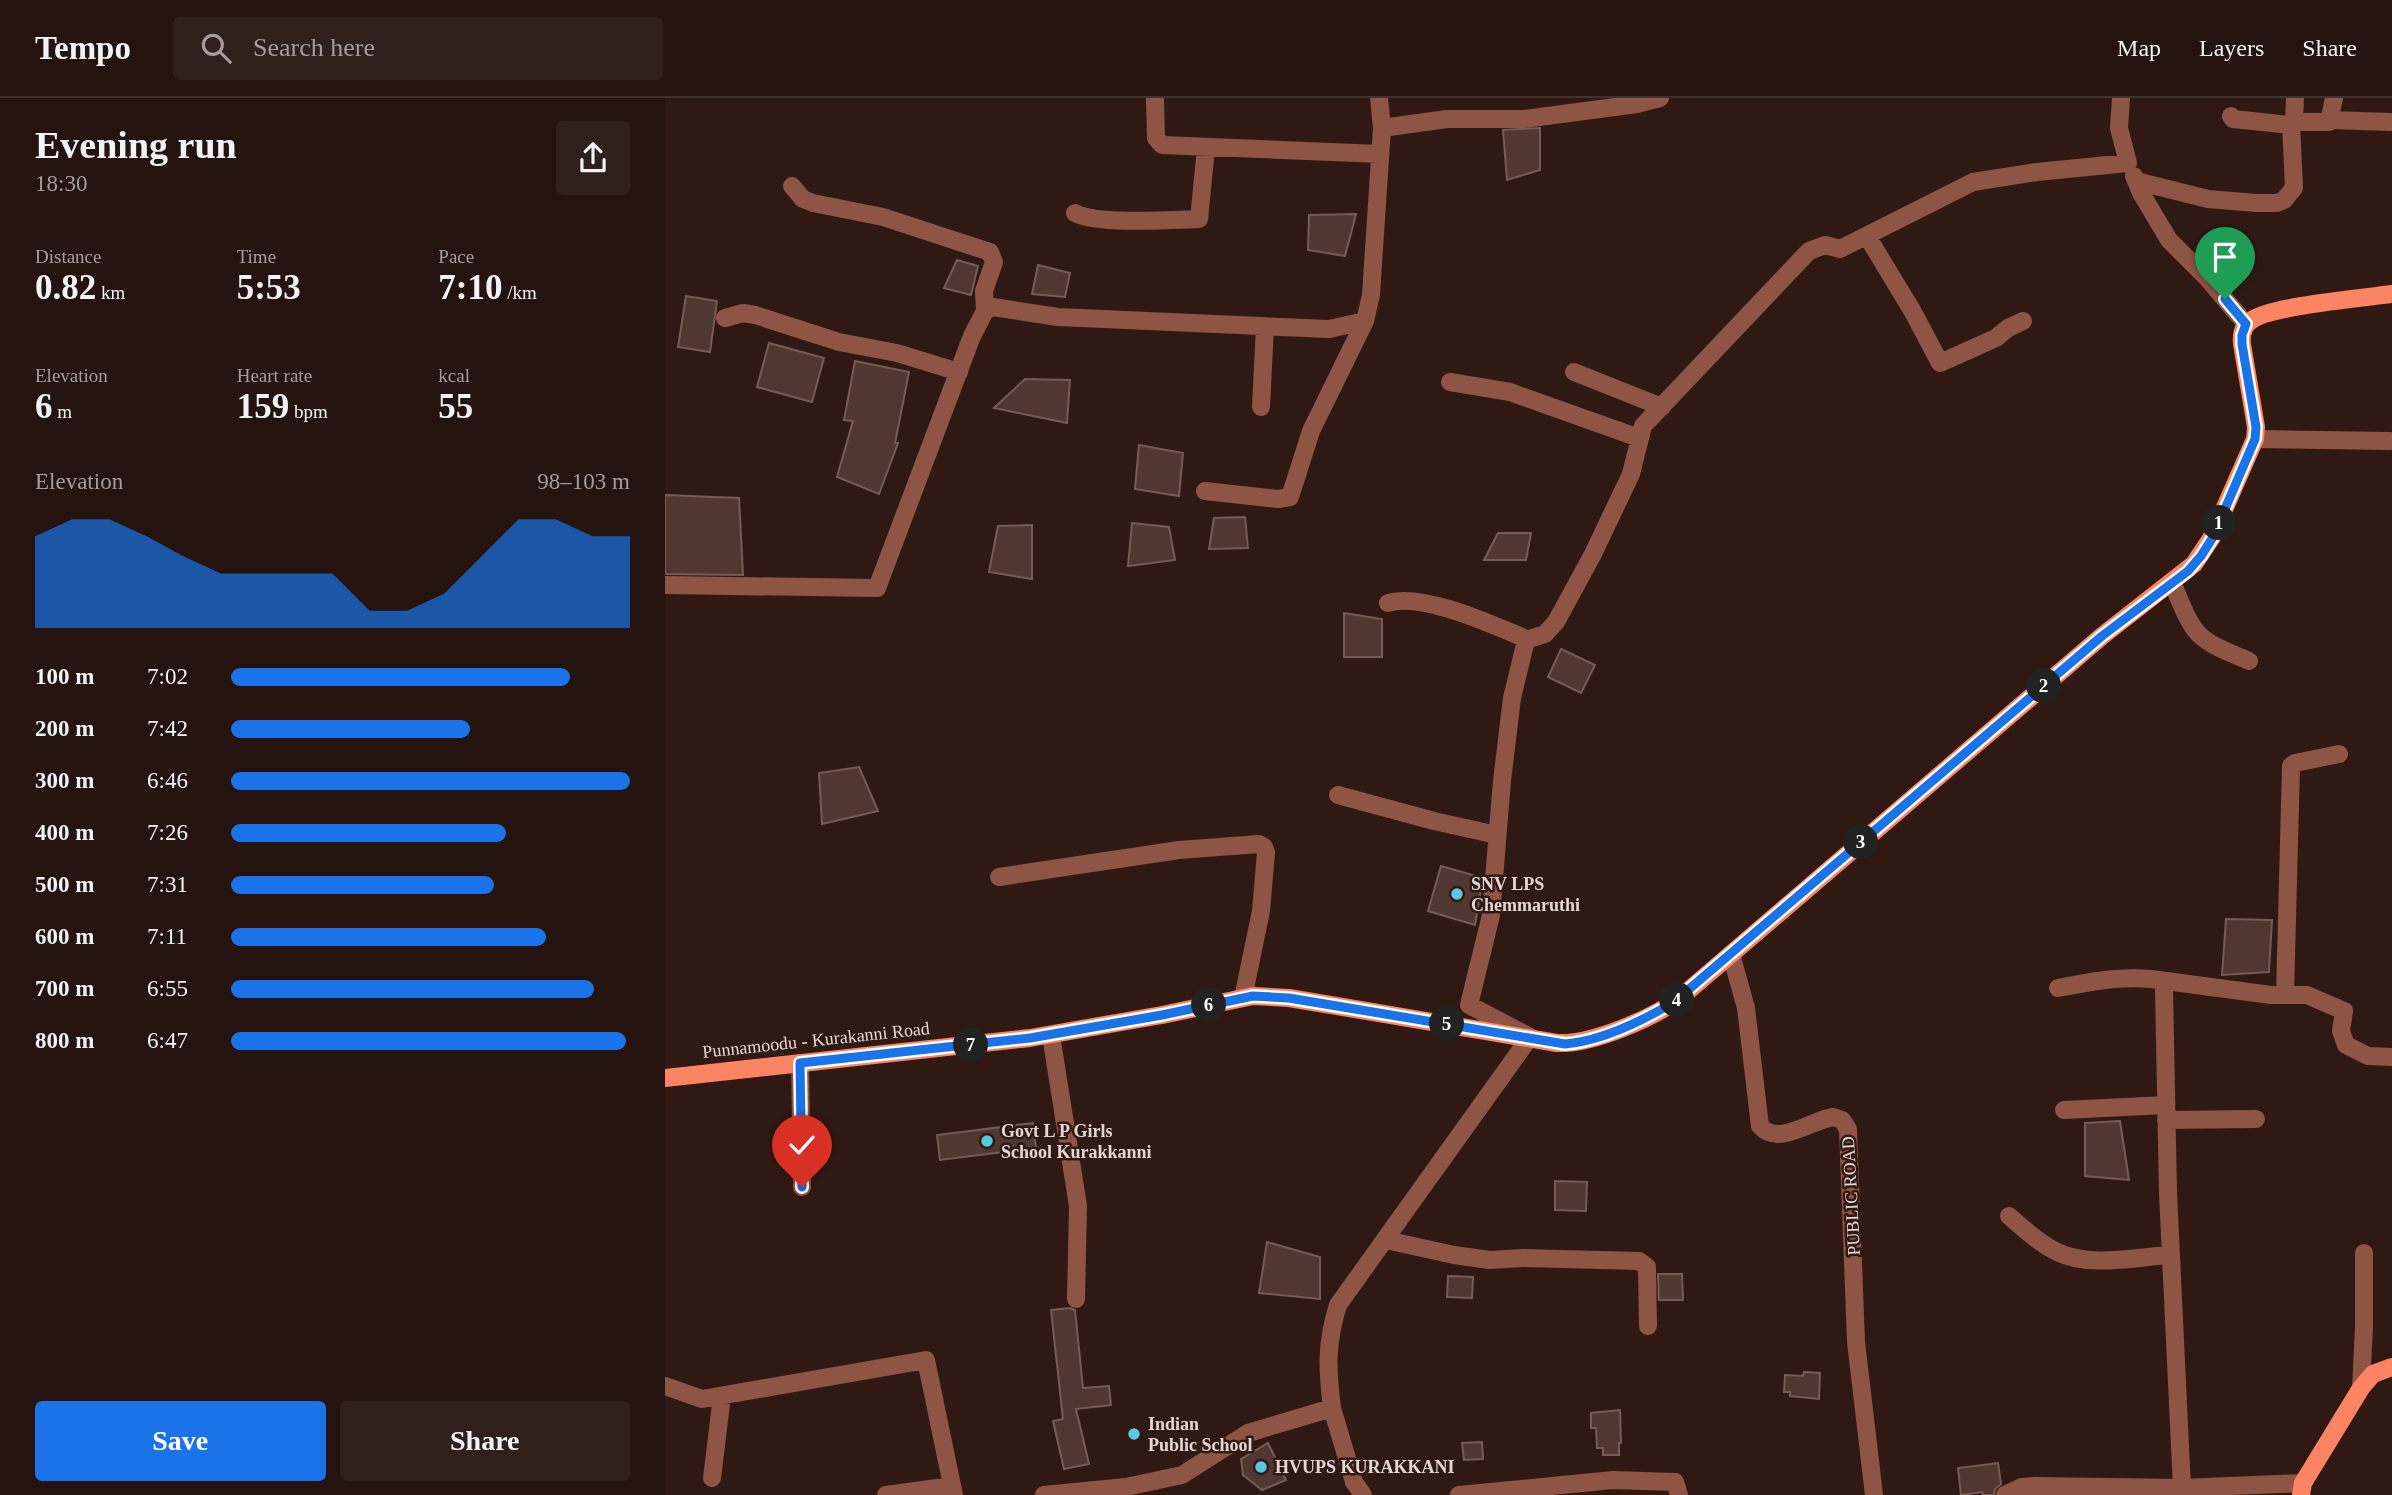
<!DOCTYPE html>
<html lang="en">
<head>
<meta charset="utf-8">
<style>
	:root { --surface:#24130e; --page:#30201c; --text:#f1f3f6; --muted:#a39e9e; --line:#41322e; --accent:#1a73e8 }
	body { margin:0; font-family:"Times New Roman",serif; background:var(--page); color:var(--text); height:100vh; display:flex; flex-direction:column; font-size:26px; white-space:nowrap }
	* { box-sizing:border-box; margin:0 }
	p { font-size:23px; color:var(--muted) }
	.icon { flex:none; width:38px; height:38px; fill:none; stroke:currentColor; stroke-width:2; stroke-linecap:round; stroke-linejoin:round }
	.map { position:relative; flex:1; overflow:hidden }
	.side { display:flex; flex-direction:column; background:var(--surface); width:665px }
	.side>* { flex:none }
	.pin { position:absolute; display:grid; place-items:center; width:60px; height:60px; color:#fff; margin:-72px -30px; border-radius:50% 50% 50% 0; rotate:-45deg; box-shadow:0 0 7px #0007 }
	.pin .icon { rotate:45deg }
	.km { position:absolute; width:35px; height:35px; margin:-18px; border-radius:50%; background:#222; color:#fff; font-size:19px; line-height:35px; text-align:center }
	.round { display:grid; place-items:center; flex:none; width:74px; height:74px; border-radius:7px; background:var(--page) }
	.summary { display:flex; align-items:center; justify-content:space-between; height:119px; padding:0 35px }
	h1 { font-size:38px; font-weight:700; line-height:52px }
	.figures { display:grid; grid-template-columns:repeat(3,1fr); gap:10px; height:119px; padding:7px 35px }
	.figures div { display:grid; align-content:center }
	.figures b { font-size:35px; font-weight:700 }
	.figures small { font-size:19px; font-weight:400 }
	.figures p { font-size:19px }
	.chart { height:196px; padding:14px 35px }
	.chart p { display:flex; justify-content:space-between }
	.chart svg { width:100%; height:126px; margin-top:7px; fill:var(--accent); opacity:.7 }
	.primary-button { display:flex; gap:14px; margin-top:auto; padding:14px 35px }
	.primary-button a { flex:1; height:80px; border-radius:7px; background:var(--accent); color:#fff; font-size:28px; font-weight:700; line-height:80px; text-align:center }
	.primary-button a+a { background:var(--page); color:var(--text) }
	ul { padding:0 35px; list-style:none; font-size:23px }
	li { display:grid; grid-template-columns:112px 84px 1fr; align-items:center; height:52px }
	li i { height:18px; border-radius:9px; background:var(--accent) }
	header { display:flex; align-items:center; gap:42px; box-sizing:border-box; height:98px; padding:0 35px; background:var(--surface); border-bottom:2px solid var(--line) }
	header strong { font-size:33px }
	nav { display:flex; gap:38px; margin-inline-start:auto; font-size:24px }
	.search { width:490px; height:63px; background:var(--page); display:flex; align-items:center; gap:18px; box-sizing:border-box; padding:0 24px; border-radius:7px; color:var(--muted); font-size:26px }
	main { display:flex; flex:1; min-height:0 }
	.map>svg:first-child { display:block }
</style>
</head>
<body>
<header>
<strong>Tempo</strong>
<div class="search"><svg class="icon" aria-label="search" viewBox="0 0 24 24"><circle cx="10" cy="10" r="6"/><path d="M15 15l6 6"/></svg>Search here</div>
<nav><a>Map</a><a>Layers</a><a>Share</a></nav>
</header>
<main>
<section class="side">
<div class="summary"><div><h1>Evening run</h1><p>18:30</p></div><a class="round"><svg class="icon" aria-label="share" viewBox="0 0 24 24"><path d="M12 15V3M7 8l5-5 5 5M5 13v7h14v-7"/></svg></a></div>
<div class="figures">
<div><p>Distance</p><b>0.82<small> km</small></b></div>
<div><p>Time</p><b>5:53</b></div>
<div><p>Pace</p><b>7:10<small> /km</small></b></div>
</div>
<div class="figures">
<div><p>Elevation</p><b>6<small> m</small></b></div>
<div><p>Heart rate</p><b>159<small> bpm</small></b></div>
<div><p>kcal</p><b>55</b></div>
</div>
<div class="chart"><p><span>Elevation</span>98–103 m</p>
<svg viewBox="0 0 160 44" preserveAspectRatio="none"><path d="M0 44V12L10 6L20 6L30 12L40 19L50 25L60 25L70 25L80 25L90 38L100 38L110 32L120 19L130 6L140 6L150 12L160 12V44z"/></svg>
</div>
<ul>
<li><b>100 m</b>7:02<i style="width:85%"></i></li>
<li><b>200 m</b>7:42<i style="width:60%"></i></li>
<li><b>300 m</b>6:46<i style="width:100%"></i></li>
<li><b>400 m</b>7:26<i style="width:69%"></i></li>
<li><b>500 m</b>7:31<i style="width:66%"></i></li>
<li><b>600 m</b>7:11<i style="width:79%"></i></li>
<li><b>700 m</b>6:55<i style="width:91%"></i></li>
<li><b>800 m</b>6:47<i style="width:99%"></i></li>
</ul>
<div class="primary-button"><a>Save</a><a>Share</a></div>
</section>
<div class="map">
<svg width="1727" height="1397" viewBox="0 0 1727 1397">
	<rect width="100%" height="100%" fill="#301913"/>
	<path fill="#503730" stroke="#775b54" stroke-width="2" d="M875,30V72L842,82L838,32Z
		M691,116L680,158L643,152L644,117Z
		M292,162L313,168L306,197L279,190Z
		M373,167L405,175L400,199L367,196Z
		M21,198L52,203L45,254L13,249Z
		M104,245L159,260L147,304L92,289Z
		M190,263L244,274L230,345H233L214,396L172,379L188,323L179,322Z
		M360,281L405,282L402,325L329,310Z
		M474,347L518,355L514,398L470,391Z
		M0,397L74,400L78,477L0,476Z
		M580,419L583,450L544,451L549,420Z
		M467,425L504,429L510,462L463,468Z
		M367,427V481L324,474L333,428Z
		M833,435H866L861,462H819Z
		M679,515L717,521V559H679Z
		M896,551L930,567L916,595L883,579Z
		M194,669L213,713L157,726L154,675Z
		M776,768L818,780L810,827L763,813Z
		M1561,821L1607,822L1604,874L1557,877Z
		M1455,1023L1464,1082L1420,1078V1025Z
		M368,1025L371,1050L275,1062L272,1037Z
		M890,1083L922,1084L921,1113L890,1112Z
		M602,1144L655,1159V1201L594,1195Z
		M993,1176H1017L1018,1202H994Z
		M783,1178L808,1179L807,1200L782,1199Z
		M405,1210L410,1212L418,1290L444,1288L446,1307L411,1311L424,1366L399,1371L388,1323L398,1321L386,1212Z
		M1139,1274L1155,1275L1154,1301L1125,1298V1294H1119L1120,1277L1138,1278Z
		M955,1312L956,1345H954V1357H938V1350H932L931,1330H926V1315Z
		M817,1344L818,1361L799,1362L797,1345Z
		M603,1345L621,1382L597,1392L578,1377L576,1361Z
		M1333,1365L1336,1386L1330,1391L1329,1397H1318L1317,1394L1296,1397L1293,1370Z"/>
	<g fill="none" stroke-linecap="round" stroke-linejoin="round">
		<path stroke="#8e5444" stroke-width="18" d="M490,0L491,40L497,47L715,56
			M1566,18L1568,21L1626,27
			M1666,22L1725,24
			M1629,24H1664L1669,0
			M717,30L782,21H859L972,6L995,0
			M1469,78L1476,95L1504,142L1542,180L1581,226
			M1471,83L1543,101L1591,105H1612L1619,102L1629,90L1626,25L1629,24L1630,0
			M127,88L138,101L148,105L218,119L325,154L329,164L319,193L320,213
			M410,115C433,127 506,122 534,121L541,50
			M1202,138L1248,214L1275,265L1331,240L1343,230L1358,223
			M60,220L78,215L90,217L174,244L232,255L294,274
			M909,274L997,309
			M785,284L845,294L974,340
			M596,309L600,228
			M1590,341L1725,343
			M540,393L613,401L625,399L646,333L700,223
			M1507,484C1530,540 1529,540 1584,563
			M0,487L212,490L307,238L320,213L328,209L393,219L664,231L700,223L706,197L717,30L714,0
			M723,505C758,494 830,528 864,542
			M673,697L769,723L832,737
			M334,779L514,752L594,746L599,749L601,754L596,813L578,900
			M1066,856L1081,910L1095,1028C1113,1049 1147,1022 1168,1019L1177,1022L1183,1031L1191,1244L1209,1397
			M1393,890C1429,883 1465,876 1501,883
			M1620,897L1626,668L1630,665L1674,656
			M386,937L413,1108L411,1201
			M135,965L137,1089
			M1399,1012L1501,1007
			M1501,1022L1591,1021
			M1344,1118C1359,1131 1374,1145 1392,1154C1426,1170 1470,1159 1505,1157
			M721,1142L789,1157L825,1162L858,1160L974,1163L982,1169L983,1228
			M0,1288L37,1301L261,1262L289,1397
			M1696,1290L1699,1228V1155
			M667,1310L689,1384L698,1397
			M47,1380L57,1298
			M1517,1390L1503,1095L1499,891L1501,883L1606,897H1642L1679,913L1676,933L1681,947L1703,958L1727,959
			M221,1397L287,1388
			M379,1397L461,1389L517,1377L583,1335L667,1310C662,1270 661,1246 673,1207L865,939L804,907L826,817L837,683L847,600L861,542L880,536L891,524L928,456L966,376L978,328L1144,153L1160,147L1175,151L1308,84L1372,74L1463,65L1454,30L1456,0
			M794,1397L948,1382L1010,1384L1014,1397
			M1340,1397L1357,1389L1371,1388L1517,1390L1638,1385"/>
		<path stroke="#fd8463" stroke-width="18" d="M0,980L365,940L497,917L588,898L624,900L892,945C926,947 989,920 1016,899L1437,538L1529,466L1547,439L1590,341L1591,329L1577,246C1576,236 1578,227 1587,222C1606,208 1699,200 1727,196
			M1636,1397L1638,1385L1696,1290L1708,1276L1727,1269"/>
	</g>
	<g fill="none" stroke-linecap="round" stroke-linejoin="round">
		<defs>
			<path id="route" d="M137,1089L135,965L365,940L497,917L588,898L624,900L900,946C937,943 977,923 1009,904L1437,538L1523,473L1536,458L1548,439L1590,341L1591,329L1577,246V237L1581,226L1560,201"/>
		</defs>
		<use href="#route" stroke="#fff" stroke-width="14"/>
		<use href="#route" stroke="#1a73e8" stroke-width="9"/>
	</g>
	<g fill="#58c8e4" stroke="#301913" stroke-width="2.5">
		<circle cx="792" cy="796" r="7"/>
		<circle cx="322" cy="1043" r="7"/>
		<circle cx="469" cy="1336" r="7"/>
		<circle cx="596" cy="1369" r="7"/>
	</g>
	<g text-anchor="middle" stroke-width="5" stroke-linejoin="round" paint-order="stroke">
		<g font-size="18" font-weight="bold" fill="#e6d6d2" stroke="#301913" text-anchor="start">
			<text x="806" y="792">SNV LPS<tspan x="806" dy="21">Chemmaruthi</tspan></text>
			<text x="336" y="1039">Govt L P Girls<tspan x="336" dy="21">School Kurakkanni</tspan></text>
			<text x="483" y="1332">Indian<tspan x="483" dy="21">Public School</tspan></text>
			<text x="610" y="1375">HVUPS KURAKKANI</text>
		</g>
		<g font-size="18" fill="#e6d6d2" stroke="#301913">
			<text transform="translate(151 942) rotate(-6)" y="6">Punnamoodu - Kurakanni Road</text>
			<text transform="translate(1186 1098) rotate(-93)" y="6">PUBLIC ROAD</text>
		</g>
	</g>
</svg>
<div class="pin" style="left:1560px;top:201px;background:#1e9e55"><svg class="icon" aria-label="arrive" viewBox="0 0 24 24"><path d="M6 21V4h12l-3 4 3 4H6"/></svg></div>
<div class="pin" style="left:137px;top:1089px;background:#d93025"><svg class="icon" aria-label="check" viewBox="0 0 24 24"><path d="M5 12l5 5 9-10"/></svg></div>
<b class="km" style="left:1554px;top:425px">1</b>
<b class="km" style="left:1379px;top:588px">2</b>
<b class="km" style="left:1196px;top:744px">3</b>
<b class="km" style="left:1012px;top:902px">4</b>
<b class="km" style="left:782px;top:926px">5</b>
<b class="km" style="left:544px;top:907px">6</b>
<b class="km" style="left:306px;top:947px">7</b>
</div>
</main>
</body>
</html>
